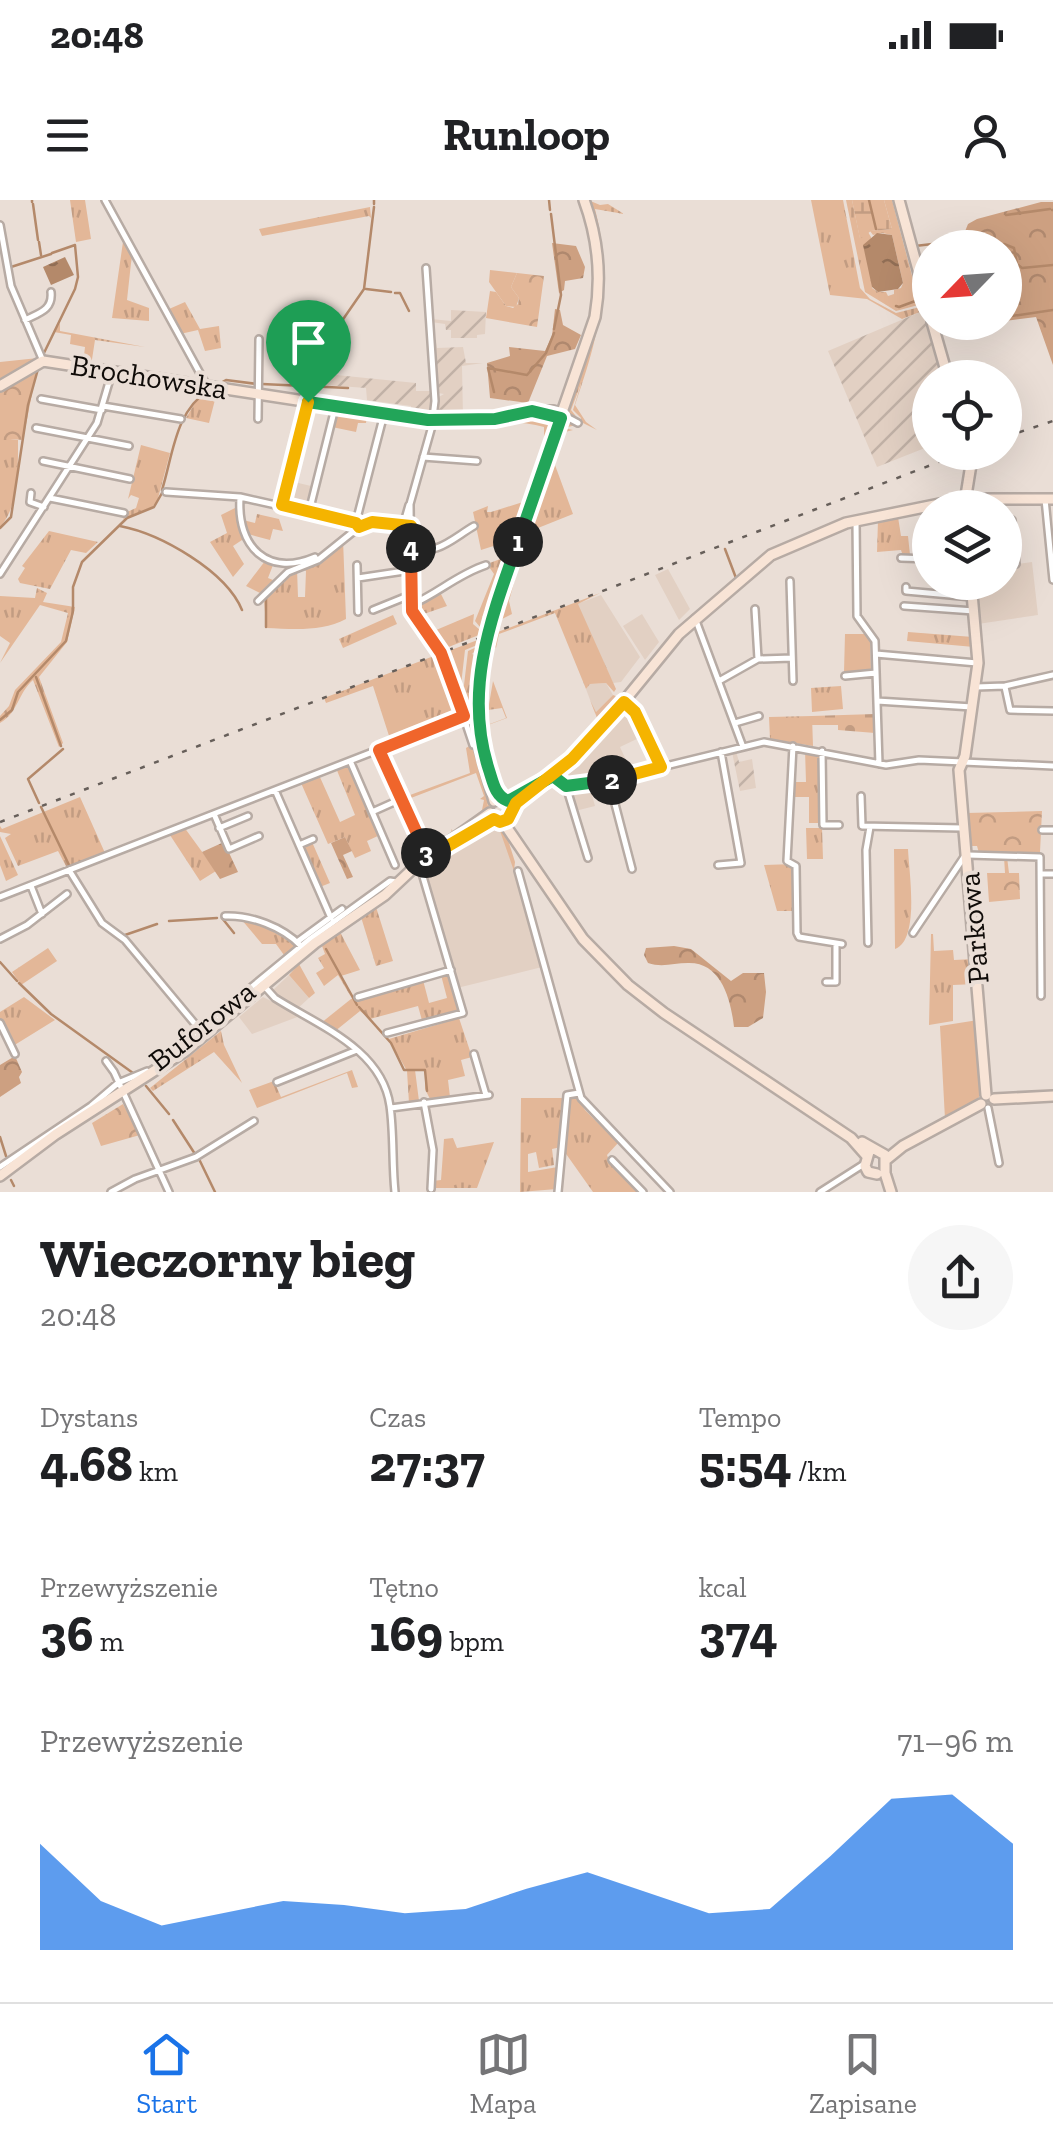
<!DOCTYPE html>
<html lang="pl">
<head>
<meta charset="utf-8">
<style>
	:root { --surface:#fff; --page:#f6f6f6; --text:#202124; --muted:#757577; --line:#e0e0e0; --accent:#1a73e8 }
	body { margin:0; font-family:"Zilla Slab",serif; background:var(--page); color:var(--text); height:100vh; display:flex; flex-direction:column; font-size:38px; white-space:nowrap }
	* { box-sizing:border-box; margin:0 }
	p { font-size:32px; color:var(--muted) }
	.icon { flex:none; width:55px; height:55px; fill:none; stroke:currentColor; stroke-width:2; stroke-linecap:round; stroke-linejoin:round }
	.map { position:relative; height:992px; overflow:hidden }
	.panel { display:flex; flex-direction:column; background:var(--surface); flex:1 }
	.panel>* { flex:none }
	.needle { width:65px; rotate:245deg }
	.controls { position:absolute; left:912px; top:30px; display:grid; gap:20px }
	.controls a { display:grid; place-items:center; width:110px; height:110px; border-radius:50%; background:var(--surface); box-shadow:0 10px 40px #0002; font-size:50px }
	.pin { position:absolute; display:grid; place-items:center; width:85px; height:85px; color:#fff; margin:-102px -42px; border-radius:50% 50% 50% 0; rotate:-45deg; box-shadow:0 0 10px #0007 }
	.pin .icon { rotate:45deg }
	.km { position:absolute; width:50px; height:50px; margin:-25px; border-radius:50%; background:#222; color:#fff; font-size:28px; line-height:50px; text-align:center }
	.round { display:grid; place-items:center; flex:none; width:105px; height:105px; border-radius:52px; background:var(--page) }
	.summary { display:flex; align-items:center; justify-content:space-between; height:170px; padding:0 40px }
	h1 { font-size:55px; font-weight:700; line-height:75px }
	.figures { display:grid; grid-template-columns:repeat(3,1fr); gap:15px; height:170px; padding:10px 40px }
	.figures div { display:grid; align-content:center }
	.figures b { font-size:50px; font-weight:700 }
	.figures small { font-size:28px; font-weight:400 }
	.figures p { font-size:28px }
	.chart { height:280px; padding:20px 40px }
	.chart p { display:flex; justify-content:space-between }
	.chart svg { width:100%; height:180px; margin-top:10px; fill:var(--accent); opacity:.7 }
	.status { display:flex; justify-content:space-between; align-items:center; height:70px; padding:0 50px; background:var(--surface); direction:ltr }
	.status svg { height:28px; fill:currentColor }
	header { display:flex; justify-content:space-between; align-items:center; height:130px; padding:0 40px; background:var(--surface); font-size:45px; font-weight:700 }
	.menu { display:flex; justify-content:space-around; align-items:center; height:140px; border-top:2px solid var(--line); background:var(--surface); font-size:28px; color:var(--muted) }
	.menu a { display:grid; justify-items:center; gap:5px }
	.menu .on { color:var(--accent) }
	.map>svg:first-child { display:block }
</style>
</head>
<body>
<div class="status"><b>20:48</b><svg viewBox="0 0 49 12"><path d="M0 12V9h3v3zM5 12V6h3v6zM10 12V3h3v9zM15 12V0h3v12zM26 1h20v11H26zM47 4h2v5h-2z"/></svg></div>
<header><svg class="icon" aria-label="menu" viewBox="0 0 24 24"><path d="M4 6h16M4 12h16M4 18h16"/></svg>Runloop<svg class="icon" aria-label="person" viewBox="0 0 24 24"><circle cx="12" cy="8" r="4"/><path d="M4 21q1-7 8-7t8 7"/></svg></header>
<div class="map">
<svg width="1053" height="992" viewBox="0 0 1053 992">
	<defs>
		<pattern id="industrial-furrows" width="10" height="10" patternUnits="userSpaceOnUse" patternTransform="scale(2.5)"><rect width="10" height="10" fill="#e2d0c3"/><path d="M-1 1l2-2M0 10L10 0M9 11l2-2" fill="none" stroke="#c1b1a6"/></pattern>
		<pattern id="grass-tufts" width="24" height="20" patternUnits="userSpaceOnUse" patternTransform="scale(2.5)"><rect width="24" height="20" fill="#e3b798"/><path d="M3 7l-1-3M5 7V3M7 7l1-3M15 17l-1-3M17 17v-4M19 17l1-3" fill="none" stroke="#c29c82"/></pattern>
		<pattern id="forest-crowns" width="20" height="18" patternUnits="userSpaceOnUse" patternTransform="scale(2.5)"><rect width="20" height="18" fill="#cda081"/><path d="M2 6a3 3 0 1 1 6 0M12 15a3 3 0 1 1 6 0" fill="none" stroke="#af886e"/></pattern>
		<pattern id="wetland-marsh" width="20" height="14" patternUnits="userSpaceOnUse" patternTransform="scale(2.5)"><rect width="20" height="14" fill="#e3b798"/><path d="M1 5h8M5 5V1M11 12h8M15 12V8" fill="none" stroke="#c29c82"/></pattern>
		<pattern id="cemetery-stones" width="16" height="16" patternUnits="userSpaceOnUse" patternTransform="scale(2.5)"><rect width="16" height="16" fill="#e3b798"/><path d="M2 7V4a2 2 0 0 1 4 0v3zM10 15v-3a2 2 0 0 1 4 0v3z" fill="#c29c82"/></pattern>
		<pattern id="park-crowns" width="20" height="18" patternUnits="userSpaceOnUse" patternTransform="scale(2.5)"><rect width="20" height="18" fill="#e3b798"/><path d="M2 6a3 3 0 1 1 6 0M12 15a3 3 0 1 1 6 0" fill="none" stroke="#c29c82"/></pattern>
		<pattern id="water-ripples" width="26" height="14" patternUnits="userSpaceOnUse" patternTransform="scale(2.5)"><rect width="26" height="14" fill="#b4896a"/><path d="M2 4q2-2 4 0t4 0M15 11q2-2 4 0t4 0" fill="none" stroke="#916e55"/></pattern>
	</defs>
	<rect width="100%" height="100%" fill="#eaded6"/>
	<path fill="#e2d0c3" d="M290,281L311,286L307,307L286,301Z
		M1032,362L1038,415L978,424L974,383L1005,382V366Z
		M668,369L690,409L679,420L655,375Z
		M601,395L640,457L621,482L613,483L577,404Z
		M642,414L659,442L645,460L623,426Z
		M606,483L613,495L595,513L586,489L590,484Z
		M624,510L631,511L643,536L620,547L631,571L570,582L565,571Z
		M583,588V591L590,588L595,606L575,611L568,590Z
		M493,627L500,631L510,653L542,767L457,788L424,673Z
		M289,775L309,798L297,809L272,791Z
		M263,797L287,809L300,816L252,834L239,817Z"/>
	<path fill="url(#industrial-furrows)" d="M451,110L486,112L485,134L477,135V138H451V130H446L445,124L431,122V119L451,121Z
		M925,110L944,177L930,178V246L877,267L828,151Z
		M436,140L437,148L463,147L466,163H483L462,166L463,217H439L437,198L444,194L438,193L430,141Z
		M326,174L416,183V191H433L430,217L410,215L411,206L367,200L366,188L325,185Z
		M736,551L739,562L752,559L756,588L740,591L732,552Z"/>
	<path fill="url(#grass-tufts)" d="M70,0H85L91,39L76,42Z
		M588,0L600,5L608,4L624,14L595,9C614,81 598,138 575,205L586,222L597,230L581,222V218L573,210L582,181L571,210L579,220L569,216L567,207C595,131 615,82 588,0Z
		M811,0H843L860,88L870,99L896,113L924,106L925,110L902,119L867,99L830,95Z
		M846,0H852L860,38L868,32L871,37L872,88L878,92H886L888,96L894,94V90L901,88L903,83L892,35L882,33L873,35L870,31L892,29L884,0H892L919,102L922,104L896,111L865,92Z
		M370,7L371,18L369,16L262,36L259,29Z
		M124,35L132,54L127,100L149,108V121L112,118Z
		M490,70L517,73L511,87L519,98L516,107L506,106L489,82Z
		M185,102L200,129L219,126L221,148L205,151L198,130L180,134L169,109Z
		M60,123V131L145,147L95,140L91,166L83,164L85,147L70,144L71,135L54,132Z
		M210,191L217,192L209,223L186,218L198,198Z
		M338,210L367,213L366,223H358L356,232L332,227Z
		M549,214L556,221L489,419L482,416L487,424L480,427L475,421L494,374L487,364L503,358L509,341L481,350L473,312L488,306L487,312H491L523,302L544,241V227C528,222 507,222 490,222L487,226L489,222L509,218L514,222L512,218Z
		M567,221L576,225L564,228L573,230L565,232L555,265L573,314L528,332L509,401L512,414L494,423L501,418L494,415L563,222Z
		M10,239L18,240C18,267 19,307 0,327V241Z
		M141,245L170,253L157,302L150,309L123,319L127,312L136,308L139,298L131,295L128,299Z
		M237,307L245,338L233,346L244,364L233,377L210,342L227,333L221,315Z
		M257,314L279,319L283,331L273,329L270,340L248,334L243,320L255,323Z
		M898,317L901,336H908L910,355L903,356L901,350L877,352L878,320Z
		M49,331L98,342L86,353L71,350L50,389L20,383L18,379L25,368L22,366Z
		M343,339L346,419C322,432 293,429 266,428L264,397L297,369L298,397H305L306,371L302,368L315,363Z
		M265,361L273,365L268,378L273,380L260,393L246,386Z
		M37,388L47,393L43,402L75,407L67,442L39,477L63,543L59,547L33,480C18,493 18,513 0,523V516L9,506L15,490L61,442L68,413L40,405L0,463L10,443L0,436V396L35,398Z
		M440,392L447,406L418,416L414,405Z
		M600,393L578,404L616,489L614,492L606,483L590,484L586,489L555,413L499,434L496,448L488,440L490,435Z
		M474,414L473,424L480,430L485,429L484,433L441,450L429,433Z
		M393,415L397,424L343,448L339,439Z
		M908,432L973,437L974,447L907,441Z
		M483,438L482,443L465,450L461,485L456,486L443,453Z
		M488,443L493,448L484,522L487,525L506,518L502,508L488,510L493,481L507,518L488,525C485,546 495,568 502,588C534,600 579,544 599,523L590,500L596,512L613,495L618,497L620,504L563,566L509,599L501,595L488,556L482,522L481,488L486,451H492Z
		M481,445L472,454L477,456L479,453L474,505L471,506L473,527L490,596L487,607L491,597L487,614L430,652L428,650L444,639L442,635L445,638L452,633L451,629L454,632L482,610L484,600L480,599L484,596L476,573L411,598L410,595L470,573L466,548L471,545L478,561L459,493L464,485L468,451Z
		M439,454L460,510L458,517L391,542L373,486L326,503L324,498Z
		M841,486L843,509L812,512L811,488Z
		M812,516L813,546L770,539L769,517Z
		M805,550L819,553L821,623H809V597H792L793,582H806Z
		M349,563L380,635L367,641L371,651L355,658L345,637L328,644L301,583L319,575L340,622L355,615L336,568Z
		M80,597L105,653L67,668L58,651L18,666L5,638L11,634L0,632V626L2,629Z
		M491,622L503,624L515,662L514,671L500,631L493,627L462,647L459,640L488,623L497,626Z
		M184,627L216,671L200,681L168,632Z
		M806,628H822L823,659H807Z
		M0,636L18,675L6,681L0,665Z
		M312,642L330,683L320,687L301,647Z
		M894,649H908C909,672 920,740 895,749Z
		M794,664L795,711H777L764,665Z
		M376,707L393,761L376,766L361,717Z
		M241,719L262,725L296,745L284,755L276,744H262Z
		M340,732L360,770L341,776L351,797L338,775L324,786L316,773L324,768L318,758L325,754L322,746Z
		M931,734H933L934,751L953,750L954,760L974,759L976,784L953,785V821L929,825Z
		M48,748L57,761L21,785L12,772Z
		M299,764L315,793L309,798L289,775Z
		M448,773L459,812L423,824L418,806L370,819L360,811L334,832L321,823L351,799L423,780L429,803L447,798L441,775Z
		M24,797L55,820L13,846L0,820V812Z
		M459,818L472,857L461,860L465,876L448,880L450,897L430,899L425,889V870H415L419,901L409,903L407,871L389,839Z
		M221,831L224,845L242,883L214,852L153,891L150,888Z
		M352,870L358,887L352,888L347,873L257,908L249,890L274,881L281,897Z
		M573,897H577L585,910L618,943L607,955L610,963L642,992H593L564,951L568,900Z
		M521,898H563L561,947L552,949L554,965L539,968L536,952L528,954V972L558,967L557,989L520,992Z
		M453,938L457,948L494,942L477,988H432V981L441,980L444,939Z"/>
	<path fill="url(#forest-crowns)" d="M1041,2H1053V165L1036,117L1005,121V48L964,47L962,42H954L962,39L968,24L977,19Z
		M552,43L576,46L585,67L583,78L565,81L564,90L559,93Z
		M555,109L560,110L563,125L581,135L575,149L547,156L528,203L490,198L487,163L510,156L509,147L545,151L552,136Z
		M345,637L352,651L343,655L353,677L347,679L331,643Z
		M224,642L238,672L220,679L202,652Z
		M674,746L691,749L731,781L743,773H764L766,792L763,818L748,827H734C731,801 722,762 688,763C674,763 662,768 648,763L644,755L646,748Z
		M15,856L22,872L19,877L21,883L0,897V865Z"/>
	<path fill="url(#wetland-marsh)" d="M852,0H884L892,29L871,31L860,39Z"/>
	<path fill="url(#cemetery-stones)" d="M875,514V533L838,530V525H812V516Z"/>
	<path fill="url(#park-crowns)" d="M517,73L544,76L537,127L486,118L490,91L496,92L506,106L513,108L518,104L519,98L511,87Z
		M38,158L37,160L0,185V162Z
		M38,163L23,240L10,239L4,245L0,241V190Z
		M1042,611L1040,652L979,653L977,646H970L966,613Z
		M1004,657H1007L1009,673H1019L1020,699L989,702L987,673H1005Z
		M123,904L140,935L101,946L92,923Z"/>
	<path fill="#e3b798" d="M845,434H870L871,471L844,472Z
		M978,820L982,892L976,902L945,919L940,826Z"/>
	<path fill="url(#water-ripples)" d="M877,33L892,35L903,83L898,89L878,92L872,87L863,45Z
		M65,57L74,75L51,85L43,67Z"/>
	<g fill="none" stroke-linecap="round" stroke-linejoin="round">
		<path stroke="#b4896a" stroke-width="2.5" d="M32,0V2
			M549,0L550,10
			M869,0L876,29
			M33,4L38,40
			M374,4V0
			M1052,10H1053
			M551,14L561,95L554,129
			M1006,15L1050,9
			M39,42L41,55
			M915,46L967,40
			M967,48V43
			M980,48L1004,44L1014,48L1017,64L1022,68L1053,65
			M11,67L51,54
			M366,89L391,92
			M395,93H400L409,111
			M896,106L899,107L918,100
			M1005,117L1053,110
			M43,155L75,89L78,77L75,45L52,53
			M262,184L348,188
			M217,185L226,180L257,184
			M322,186L328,141L364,89L374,7
			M494,192L488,168L527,175L546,153L554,133
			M162,290C173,255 175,211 209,190
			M120,326C161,334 226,371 242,410
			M0,328L11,317L28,205L38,169
			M334,343L354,327
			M725,349L736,378
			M266,396V427
			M36,477L61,546
			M0,520L12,510L18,492L66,441L73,411V387L82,362L127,318L154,307L162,293
			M502,591L518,594
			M39,603L28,579L63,549
			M41,607L70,667
			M222,718L234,733
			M169,721L217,718
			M125,735L157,724
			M326,749L357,805
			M0,762L17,781
			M19,783L51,814L133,873
			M359,807L391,843L404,870H425L427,891
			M146,886L169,914
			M173,920L195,954
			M0,937L6,956
			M199,959L215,992
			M11,980L14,986"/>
		<defs>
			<path id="street" d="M105,0L207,186
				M0,25L11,86L43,161
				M426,68L435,201L432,226L410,304L411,405L446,464L473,545
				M25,120C39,113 53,110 51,92
				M41,199L102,210
				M103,206L181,219
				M563,215L578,223
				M258,219L259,139
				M36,228L129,246
				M423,257L477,261
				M43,261L130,279
				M166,292L240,297L356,323L359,327
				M31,293L30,302L44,307
				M50,298L124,313
				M240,298C237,347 267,377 315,357
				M1045,299L1053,380
				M282,305L308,202
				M309,312L335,208
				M1012,320L1016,364
				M856,321L857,416L875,441L879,564
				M356,322L384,214
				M403,326L409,305
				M411,346C435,358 453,338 474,326
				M901,358L930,359
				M357,365L358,412
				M0,374L97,223L112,172
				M358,378L411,370
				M790,381L793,481
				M906,387V391L972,397
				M258,401L288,372L318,360L359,327L372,322L411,326
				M411,405C437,394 458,374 486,365
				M904,406L974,411
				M755,409L758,459
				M373,410L410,395
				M695,418L743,547
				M876,454L977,463
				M845,476L876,473
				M719,481L758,459L792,458
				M976,487L1005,486L1053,475
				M1005,487L1010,510L1053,511
				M877,501L972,507
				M624,502L635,512L661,567
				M735,523L759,516
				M793,546L787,661L796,666L797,733L799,737L842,744
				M379,549L429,657
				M822,551L823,625H839
				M351,563L395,665
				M553,575L566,586L596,583L764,542L886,565L919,560L1053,566
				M609,581L632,669
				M566,586L588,658
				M275,590L331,718
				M861,596L862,626L962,628
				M372,612L401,599
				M214,614L229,649L259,636
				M219,628L248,616
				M1042,630H1053
				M299,645L313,639
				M968,655L1040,657L1041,796
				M718,665L741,663L721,552
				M69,670L102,723L125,740L200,830
				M518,671L581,898L670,992
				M1041,674H1053
				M31,686L42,714
				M0,697L465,516
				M225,716C251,715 283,727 301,746
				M913,733L964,657
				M0,739L27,725L67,694
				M297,742L342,709
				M868,743L866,650L870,627
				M826,782H836V744
				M265,787L275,798C319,826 382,849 390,906C394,934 392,964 395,992
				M358,797L451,770
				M0,823L15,854
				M387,833L463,813L419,663
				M474,854L486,895
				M164,859L310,739L390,681L396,682
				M106,861L114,872L169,992
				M277,882L357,850
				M424,902L433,950L431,989
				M391,908L489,895
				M988,908L999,963
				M612,960L643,992
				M0,967L91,906L118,883L147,871
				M111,992L135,979L196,957L254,921
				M558,992L567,895L579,893
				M820,992L864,964"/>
			<path id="secondary" d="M899,0L930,114
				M932,122L948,178
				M0,186L43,161L428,220L495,219L532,211H553L562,214
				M964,308L973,252
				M971,382L978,463L965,556L959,570L986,895
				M489,423L595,117C602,76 598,38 584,0
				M483,446L475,531L494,601
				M490,613L497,621L508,619L516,603L566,566L607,522L679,434L771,355L846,323L964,299H1053
				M503,622L583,739L628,785L664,813L851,938L866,955
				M994,899L1053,896
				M862,942L885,955V973L891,992
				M869,952L865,966L868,972L877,974
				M887,959L903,946L981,904
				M0,976L56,934L185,851L315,743L385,695L419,663L490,613"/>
		</defs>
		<use href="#street" stroke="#b7aba4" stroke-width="10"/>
		<use href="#secondary" stroke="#b7aba4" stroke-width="14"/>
		<use href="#street" stroke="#fff" stroke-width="5"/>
		<use href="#secondary" stroke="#f8e4d6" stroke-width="9"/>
		<path stroke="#675f5a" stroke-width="2.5" stroke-dasharray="5 10" stroke-linecap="butt" d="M1005,237L1053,221
			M0,622L965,252"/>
		<defs>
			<path id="secondary-bridge" d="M483,446L489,423"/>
		</defs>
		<use href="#secondary-bridge" stroke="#b7aba4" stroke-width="14" stroke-linecap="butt"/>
		<use href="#secondary-bridge" stroke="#f8e4d6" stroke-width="9"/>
	</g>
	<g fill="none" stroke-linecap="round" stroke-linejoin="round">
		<defs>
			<path id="split-1" d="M308,202L428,220L495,219L532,211L561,218L518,342"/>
			<path id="split-2" d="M518,342C491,418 463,490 489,570C493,582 495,596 508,601L553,576L566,586L612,580"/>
			<path id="split-3" d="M426,653L429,657L494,619L500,622L508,619L516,603L572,559L624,502L635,512L661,567L612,580"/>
			<path id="split-4" d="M411,348L412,411L441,453L464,516L379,550L426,653"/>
			<path id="split-5" d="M308,202L282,305L356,323L359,327L372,322L411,326V348"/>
		</defs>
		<use href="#split-1" stroke="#fff" stroke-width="20"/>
		<use href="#split-2" stroke="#fff" stroke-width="20"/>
		<use href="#split-3" stroke="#fff" stroke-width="20"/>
		<use href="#split-4" stroke="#fff" stroke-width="20"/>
		<use href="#split-5" stroke="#fff" stroke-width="20"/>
		<use href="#split-1" stroke="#22a559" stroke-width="12"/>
		<use href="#split-2" stroke="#22a559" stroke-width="12"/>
		<use href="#split-3" stroke="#f5b400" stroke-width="12"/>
		<use href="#split-4" stroke="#f0652b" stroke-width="12"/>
		<use href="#split-5" stroke="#f5b400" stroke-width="12"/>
	</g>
	<g text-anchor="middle" stroke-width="8" stroke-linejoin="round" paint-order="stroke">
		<g font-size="30" fill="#0f0b08" stroke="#eaded6">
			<text transform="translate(149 177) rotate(9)" y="10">Brochowska</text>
			<text transform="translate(974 728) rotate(-95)" y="10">Parkowa</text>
			<text transform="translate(202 826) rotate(-38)" y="10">Buforowa</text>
		</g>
	</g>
</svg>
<div class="controls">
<a><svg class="needle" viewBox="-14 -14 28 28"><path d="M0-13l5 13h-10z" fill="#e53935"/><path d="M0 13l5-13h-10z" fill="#757577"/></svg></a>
<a><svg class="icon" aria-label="locate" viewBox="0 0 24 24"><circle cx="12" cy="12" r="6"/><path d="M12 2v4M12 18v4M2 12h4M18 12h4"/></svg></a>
<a><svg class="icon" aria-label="layers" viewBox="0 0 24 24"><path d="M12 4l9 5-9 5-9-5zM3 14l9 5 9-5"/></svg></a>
</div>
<div class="pin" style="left:308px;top:202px;background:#1e9e55"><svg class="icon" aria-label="arrive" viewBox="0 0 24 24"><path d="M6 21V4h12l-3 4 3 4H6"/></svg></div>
<b class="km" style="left:518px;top:342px">1</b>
<b class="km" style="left:612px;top:580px">2</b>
<b class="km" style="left:426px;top:653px">3</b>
<b class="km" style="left:411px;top:348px">4</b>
</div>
<section class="panel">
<div class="summary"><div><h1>Wieczorny bieg</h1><p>20:48</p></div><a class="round"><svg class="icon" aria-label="share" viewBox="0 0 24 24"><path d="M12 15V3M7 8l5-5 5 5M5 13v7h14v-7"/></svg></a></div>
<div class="figures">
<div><p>Dystans</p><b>4.68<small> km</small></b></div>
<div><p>Czas</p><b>27:37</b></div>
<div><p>Tempo</p><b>5:54<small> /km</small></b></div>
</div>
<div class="figures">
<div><p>Przewyższenie</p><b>36<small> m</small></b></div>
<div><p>Tętno</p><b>169<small> bpm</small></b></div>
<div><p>kcal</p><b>374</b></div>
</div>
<div class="chart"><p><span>Przewyższenie</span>71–96 m</p>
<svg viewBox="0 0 160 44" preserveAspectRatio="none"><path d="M0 44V18L10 32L20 38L30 35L40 32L50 33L60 35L70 34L80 29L90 25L100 30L110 35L120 34L130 21L140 7L150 6L160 18V44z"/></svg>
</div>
</section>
<nav class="menu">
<a class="on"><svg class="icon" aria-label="home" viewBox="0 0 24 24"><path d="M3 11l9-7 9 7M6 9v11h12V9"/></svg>Start</a>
<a><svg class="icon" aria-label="map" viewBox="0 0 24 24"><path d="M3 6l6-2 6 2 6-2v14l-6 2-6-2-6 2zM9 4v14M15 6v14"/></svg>Mapa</a>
<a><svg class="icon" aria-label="saved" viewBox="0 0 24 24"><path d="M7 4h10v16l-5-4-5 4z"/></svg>Zapisane</a>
</nav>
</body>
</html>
